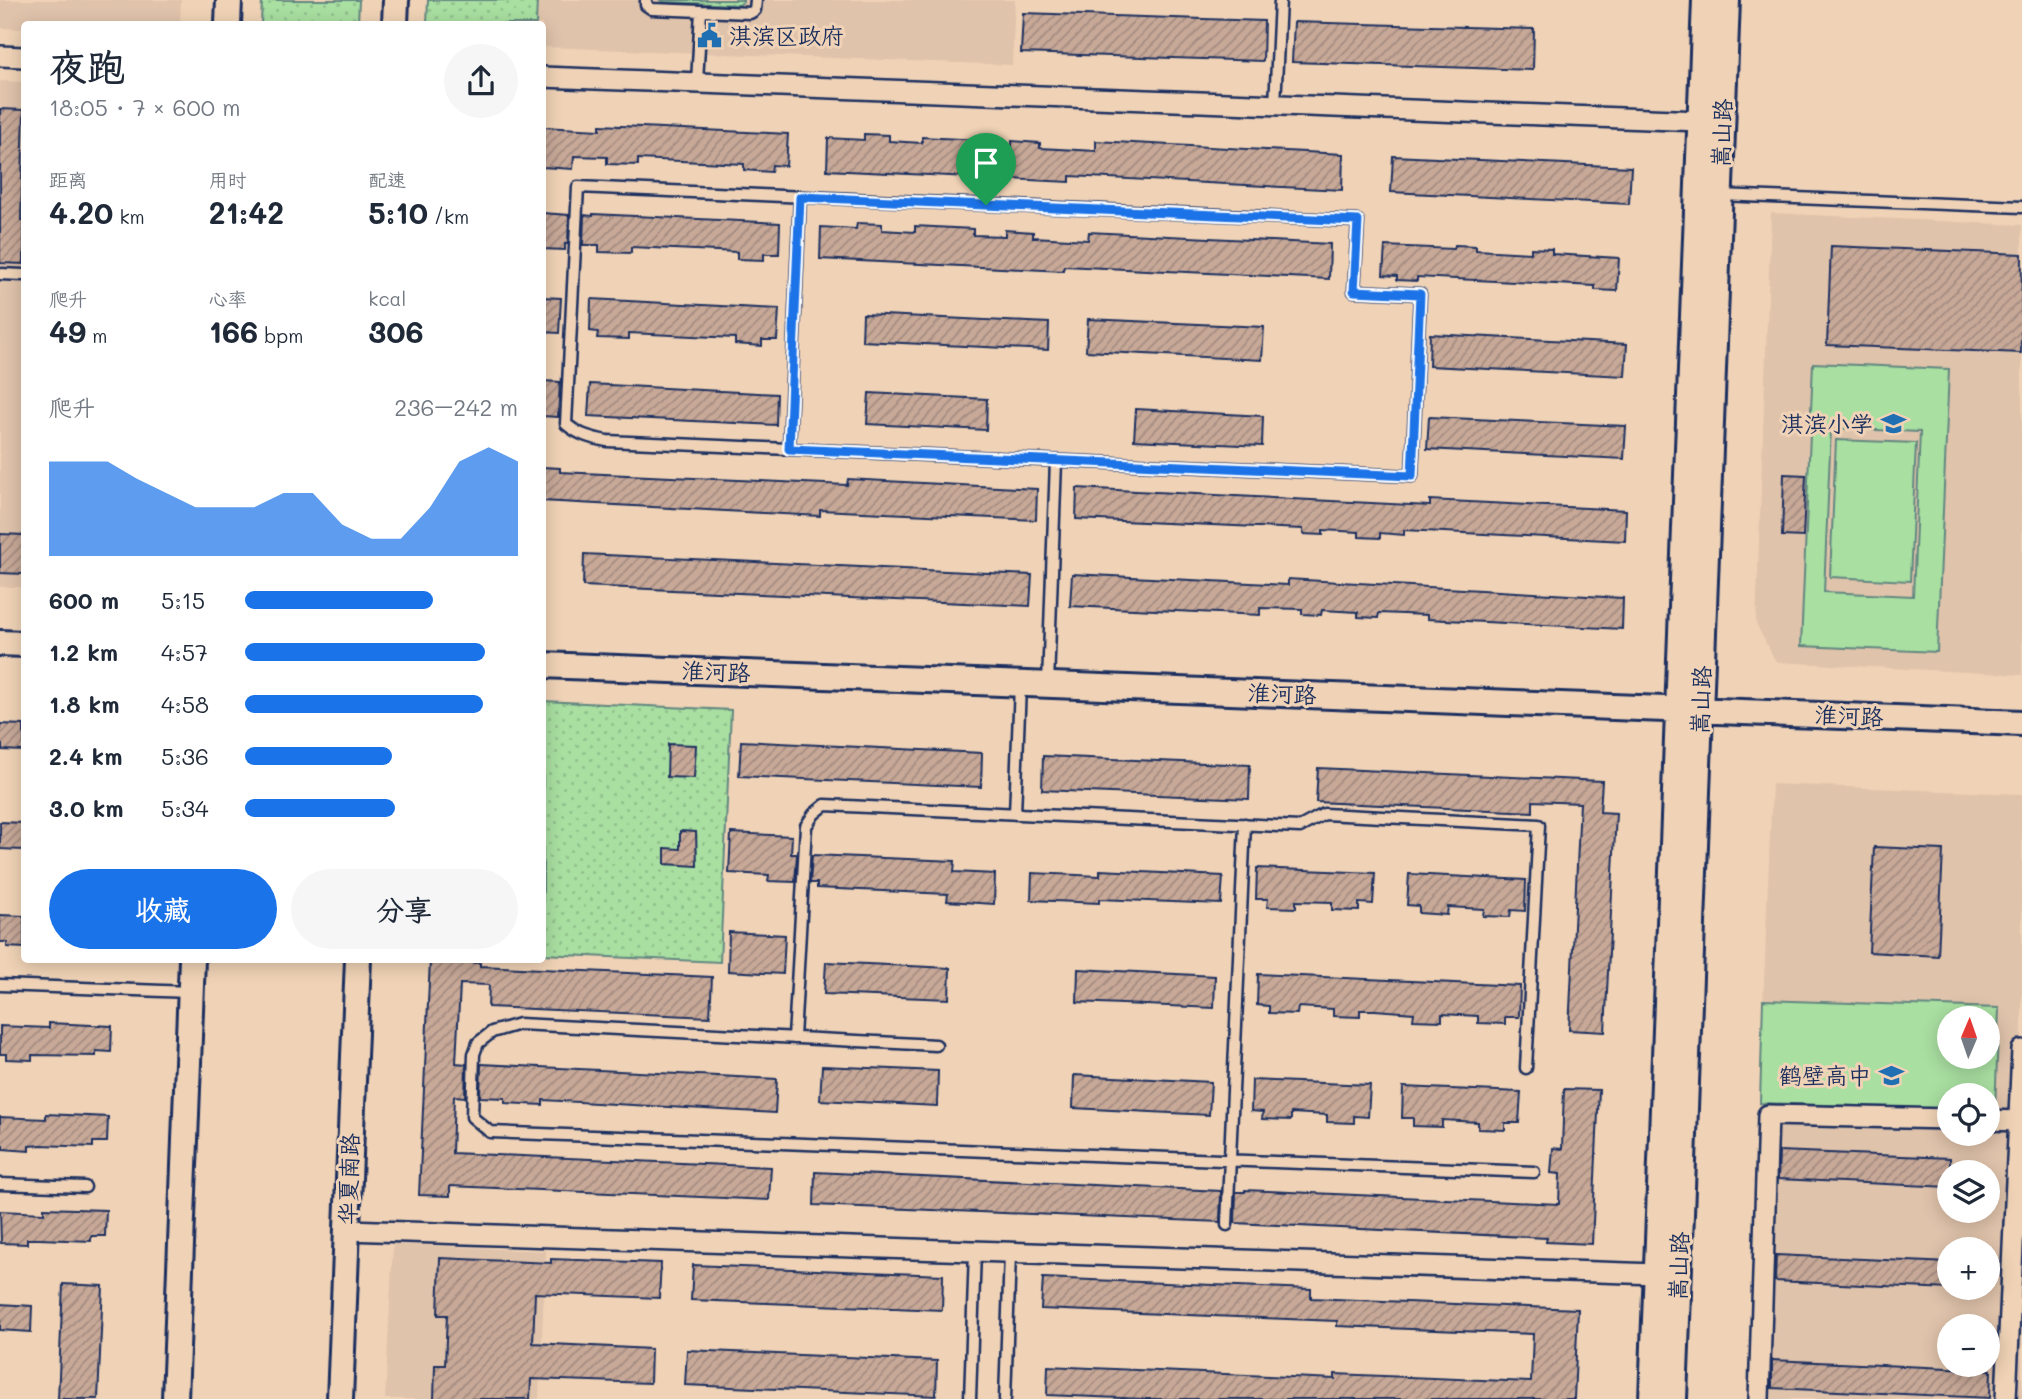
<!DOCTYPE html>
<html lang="zh">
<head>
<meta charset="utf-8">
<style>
	:root { --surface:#fff; --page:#f6f6f7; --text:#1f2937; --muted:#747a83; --accent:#1a73e8 }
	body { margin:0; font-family:Mali,"LXGW WenKai TC",sans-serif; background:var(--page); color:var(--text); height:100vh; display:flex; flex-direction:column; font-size:26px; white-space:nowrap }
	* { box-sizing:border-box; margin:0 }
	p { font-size:23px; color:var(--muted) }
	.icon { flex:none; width:38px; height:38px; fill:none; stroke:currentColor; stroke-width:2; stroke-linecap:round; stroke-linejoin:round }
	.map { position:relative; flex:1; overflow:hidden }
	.side { position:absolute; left:21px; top:21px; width:525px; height:942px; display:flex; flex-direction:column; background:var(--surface); border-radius:7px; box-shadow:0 4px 18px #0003 }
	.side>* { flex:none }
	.needle { width:46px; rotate:2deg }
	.tools { position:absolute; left:1937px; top:1006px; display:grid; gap:14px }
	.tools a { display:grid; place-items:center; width:63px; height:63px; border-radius:50%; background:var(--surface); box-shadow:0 4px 18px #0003; font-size:35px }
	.pin { position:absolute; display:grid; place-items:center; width:60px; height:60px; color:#fff; margin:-72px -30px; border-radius:50% 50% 50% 0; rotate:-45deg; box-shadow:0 0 7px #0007 }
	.pin .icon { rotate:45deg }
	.round { display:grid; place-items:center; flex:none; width:74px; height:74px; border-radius:37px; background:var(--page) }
	.headline { display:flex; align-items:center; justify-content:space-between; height:119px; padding:0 28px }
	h1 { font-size:38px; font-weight:800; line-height:52px }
	.metrics { display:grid; grid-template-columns:repeat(3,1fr); gap:10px; height:119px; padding:7px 28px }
	.metrics div { display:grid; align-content:center }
	.metrics b { font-size:30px; font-weight:800 }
	.metrics small { font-size:19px; font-weight:400 }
	.metrics p { font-size:19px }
	.chart { height:196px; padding:14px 28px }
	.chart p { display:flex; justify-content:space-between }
	.chart svg { width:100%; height:126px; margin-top:7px; fill:var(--accent); opacity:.7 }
	.action { display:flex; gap:14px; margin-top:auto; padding:14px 28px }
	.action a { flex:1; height:80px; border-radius:42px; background:var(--accent); color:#fff; font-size:28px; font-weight:800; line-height:80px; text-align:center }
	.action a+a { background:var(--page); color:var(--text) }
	ul { padding:0 28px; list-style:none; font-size:23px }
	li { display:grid; grid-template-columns:112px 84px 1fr; align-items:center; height:52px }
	li i { height:18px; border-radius:9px; background:var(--accent) }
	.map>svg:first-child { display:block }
</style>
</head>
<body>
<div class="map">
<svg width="2022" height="1399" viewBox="0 0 2022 1399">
	<defs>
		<pattern id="grass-dots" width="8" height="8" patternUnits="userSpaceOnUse" patternTransform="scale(1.75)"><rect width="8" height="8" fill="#a9dfa1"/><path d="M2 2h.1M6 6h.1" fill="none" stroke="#91c08d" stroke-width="1.8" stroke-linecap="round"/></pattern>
		<pattern id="building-hatch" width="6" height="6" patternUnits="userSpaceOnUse" patternTransform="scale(1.75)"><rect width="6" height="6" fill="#c8a998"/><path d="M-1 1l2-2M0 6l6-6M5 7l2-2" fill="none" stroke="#a28a7f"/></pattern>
	</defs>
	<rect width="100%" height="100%" fill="#f0d3b6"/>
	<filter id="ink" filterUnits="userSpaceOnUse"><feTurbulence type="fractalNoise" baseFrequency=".0143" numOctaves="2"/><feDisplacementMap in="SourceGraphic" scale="14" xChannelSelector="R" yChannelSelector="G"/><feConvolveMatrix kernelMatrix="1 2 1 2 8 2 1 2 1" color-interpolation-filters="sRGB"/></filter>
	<g filter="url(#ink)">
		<path fill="#e0c3ab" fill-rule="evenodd" d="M0,0H181L180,24H24V29L0,28Z
			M537,0H1015L1012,65L543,47L542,24H536Z
			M0,81L24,82V587H0Z
			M1771,213L2022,225V675L1776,662L1756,624Z
			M1772,784L2022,794V1399H1747ZM1950,1018H1988V1057H1950ZM1950,1096H1988V1134H1950ZM1950,1172H1988V1211H1950ZM1950,1250H1988V1288H1950ZM1950,1326H1988V1365H1950Z
			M393,1244L546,1251L539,1399H385Z"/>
		<path fill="url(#grass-dots)" stroke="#628780" stroke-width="2" d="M262,0H359L358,24H261Z
			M428,0H537L536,24H427Z
			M661,0H743V2L739,5L664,2Z
			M543,701L731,710L720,962L543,954Z"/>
		<path fill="#a9dfa1" stroke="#628780" stroke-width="2" fill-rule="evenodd" d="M1813,363L1949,369L1937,652L1801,646ZM1831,428L1920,432L1913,596L1824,592Z
			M1836,440L1916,443L1910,581L1830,577Z
			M1763,1000L1999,1008L1995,1110H1988V1096H1950L1949,1109L1760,1103ZM1950,1018H1988V1057H1950Z"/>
		<path fill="url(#building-hatch)" stroke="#1b2f5e" stroke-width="2" d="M1023,13L1264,21L1263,61L1021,53Z
			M1294,22L1534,29L1533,70L1292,62Z
			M0,109L24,110L21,220H24V264L0,263Z
			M600,125L788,134L786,166L772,165L771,172L744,170V164L638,159V165L607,164V157L574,156L573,169L542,167V127L600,130Z
			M864,134L889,135V141L922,143V137L980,140V145L1012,147V141L1040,143V148L1096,151V141L1343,154L1342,190L1070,176V182L827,170L828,138L864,140Z
			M1393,156L1631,167L1629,204L1391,192Z
			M542,213L569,215L568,244H565V250L542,249Z
			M593,214L780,223L779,254H764V260L737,259V252L631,247V253L599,252V245H583L584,215L593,216Z
			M857,223L882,224V230L915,232V226L973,229V235L1005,236V230L1033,232V237L1088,240L1089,232L1330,244L1329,279L1064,266L1063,271L820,259L821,227L856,229Z
			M1455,245L1476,246V250L1531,253V248L1552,249V254L1619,258L1617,291L1595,290V286L1417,277V281L1397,280V276L1383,275L1385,246L1454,249Z
			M1831,246L2022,254L2021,353L1827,345Z
			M542,297L561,298L559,333L542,332Z
			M591,299L779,309L777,340H762V346L735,344V338L629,333V339L597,338L598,332L590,331Z
			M863,314L1049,323L1048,350L862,341Z
			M1088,319L1264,327L1262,360L1086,351Z
			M1430,334L1627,344L1625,376L1429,366Z
			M542,381L560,382L558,417L542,416Z
			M590,384L777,394L776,425L588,416Z
			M869,393L987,399L986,430L867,424Z
			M1136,409L1263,416L1262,446L1134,440Z
			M1429,417L1626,426L1624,459L1427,449Z
			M542,467L560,468V472L847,485L848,479L1037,489L1036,520L820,510V516L542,501Z
			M1784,474L1806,475L1803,537L1782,536Z
			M1077,488L1430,506V500L1626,510L1625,541L1404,530V535L1380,533V538L1359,537V532L1323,530V535L1303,534V529L1076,519Z
			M0,534L24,535V574L0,573Z
			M584,554L1032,575L1030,606L583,586Z
			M1072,574L1288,585V579L1623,598L1622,629L1427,619V615L1379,613L1378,618L1358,617V612L1322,610L1321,615L1302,614V609L1260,608V615L1070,606Z
			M0,724L24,725V751L2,750V745H0Z
			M741,741L982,753L981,787L739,776Z
			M668,744L696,745L694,778L667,777Z
			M1043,756L1250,765L1249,799L1042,790Z
			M1318,768L1602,781L1600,812L1616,813L1605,1032L1569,1030L1580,803L1533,801V812L1316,802Z
			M0,822L24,823V850L0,849Z
			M680,831L696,832L697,866L665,864V848L680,849Z
			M731,833L792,836L791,854H797L795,882L768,881L769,875L729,873Z
			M1874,847L1943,850L1938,956L1869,952Z
			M812,855L955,861L954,872L995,874L994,904L947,901L948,894L817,888V883H810Z
			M1257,868L1375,873L1373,904L1359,903V911L1332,910V902L1296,901V908L1267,907L1268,899H1256Z
			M1100,870L1223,876L1221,904L1099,899V903L1031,900L1032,873L1100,876Z
			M1409,874L1526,880L1525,911L1511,910L1510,917L1483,916L1484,909L1448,907L1447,915L1419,913V906L1407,905Z
			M0,915L24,916V948L7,947V942H0Z
			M729,932L785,935L783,974L728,971Z
			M430,960L480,963V966L712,977L710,1017L488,1007L489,985L460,984L456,1063L466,1064L465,1097L454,1096L452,1153L771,1167L769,1200L450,1186V1196L419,1195Z
			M826,962L950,968L949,999L824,994Z
			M1078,969L1215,976L1214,1008L1077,1002Z
			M1258,974L1520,986L1519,1017H1505V1024L1478,1023V1016L1442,1014V1021L1413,1020L1414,1013L1375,1010H1360V1017L1333,1016V1009L1298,1007L1297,1014L1269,1013V1006L1257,1005Z
			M49,1023L112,1026L111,1052L96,1051V1056L32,1055V1060L6,1059V1054H0V1026L49,1028Z
			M481,1064L777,1079L775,1113L543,1100V1105L505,1103V1098L480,1097Z
			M822,1066L938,1071L937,1106L820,1100Z
			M1074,1075L1211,1082L1209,1115L1073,1108Z
			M1252,1080L1370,1085L1368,1117L1354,1116V1123L1327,1122V1115L1291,1113V1120L1262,1119L1263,1112L1251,1111Z
			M1403,1087L1521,1092L1519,1123H1505V1130L1478,1129V1122L1442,1120V1127L1413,1126V1118H1402Z
			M1564,1089L1599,1090L1592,1244L1546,1242L1547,1238L1235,1223L1236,1192H1245V1190L1559,1204L1560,1174L1551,1173L1553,1148L1562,1149Z
			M46,1114L108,1117L107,1142H93V1147L41,1145L29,1146V1151L3,1149V1145H0V1117L46,1119Z
			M1779,1151L1950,1158V1187L1778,1179Z
			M815,1172L1221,1191L1220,1222L814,1205Z
			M44,1208L106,1210L105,1236H91V1241L39,1239H27V1244L1,1243L0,1211L44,1213Z
			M1776,1255L1950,1263V1289L1775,1281Z
			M440,1258L551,1263V1259L661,1263L659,1298L535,1293L533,1343L651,1349L650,1383L531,1379L530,1399H434L435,1365H445L447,1315H438Z
			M693,1265L943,1275L942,1310L691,1300Z
			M1043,1278L1311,1289V1298L1578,1309L1574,1399H1144L1047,1395L1048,1366L1335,1379V1374L1531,1382L1533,1334L1337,1326V1321L1041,1309Z
			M63,1284L103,1286L98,1399H58Z
			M0,1304L32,1306L31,1332L0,1330Z
			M687,1350L937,1361L936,1396L685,1385Z
			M1772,1360L1991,1370L1990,1398L1772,1388Z"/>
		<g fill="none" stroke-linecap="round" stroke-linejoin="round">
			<defs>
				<path id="service" d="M646,0V5L652,9L750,13L755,10L756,0
					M697,82L701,11
					M1275,105L1280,0
					M578,187L1358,221L1354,291L1420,294L1412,476L607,441C591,438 579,435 566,424Z
					M1720,195L2022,207
					M0,274L24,275
					M789,449L800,197
					M1048,684L1056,461
					M1015,814L1020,685
					M0,985L190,992
					M794,1038L806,826L814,814L825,805L1300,827L1324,814L1539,825L1526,1068
					M936,1045L519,1024L492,1032L478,1043L474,1054L472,1117L490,1132L1534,1172
					M0,1184L85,1187
					M1227,1225L1245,824
					M970,1399L975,1251
					M1005,1399L1010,1253"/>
				<path id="minor" d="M0,56L24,57
					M542,77L1701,121
					M1988,1120L2019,1121
					M347,1230L1657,1274
					M1759,1399L1768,1115L1950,1119
					M2006,1399L2022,1050"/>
				<path id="tertiary" d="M228,24L229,0
					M395,24L396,0
					M0,643L24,644
					M542,665L2022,723
					M175,1399L192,959
					M340,1399L358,959
					M1652,1399L1705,0
					M1674,1399L1727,0"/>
			</defs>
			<use href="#service" stroke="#1b2f5e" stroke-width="15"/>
			<use href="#minor" stroke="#1b2f5e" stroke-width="24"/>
			<use href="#tertiary" stroke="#1b2f5e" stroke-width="30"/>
			<use href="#service" stroke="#f0d3b6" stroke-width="10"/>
			<use href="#minor" stroke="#f0d3b6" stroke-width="19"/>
			<use href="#tertiary" stroke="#f0d3b6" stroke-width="24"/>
		</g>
	</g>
	<g fill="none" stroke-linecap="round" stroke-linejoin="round" filter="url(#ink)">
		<defs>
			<path id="route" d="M800,197L1358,221L1354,291L1420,294L1412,476L789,449Z"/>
		</defs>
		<use href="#route" stroke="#fff" stroke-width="14"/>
		<use href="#route" stroke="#1a73e8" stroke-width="9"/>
	</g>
	<defs>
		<symbol id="civic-bare" viewBox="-9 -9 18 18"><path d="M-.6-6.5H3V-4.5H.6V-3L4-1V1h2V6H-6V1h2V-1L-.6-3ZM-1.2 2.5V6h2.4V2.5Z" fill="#1f6fb2" stroke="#f0d3b6" stroke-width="2.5" paint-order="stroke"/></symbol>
		<symbol id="school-bare" viewBox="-9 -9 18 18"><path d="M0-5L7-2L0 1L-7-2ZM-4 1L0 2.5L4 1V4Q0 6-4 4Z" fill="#1f6fb2" stroke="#f0d3b6" stroke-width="2.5" paint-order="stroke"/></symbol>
	</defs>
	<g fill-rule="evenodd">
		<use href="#civic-bare" x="692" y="18" width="35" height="35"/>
		<use href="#school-bare" x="1876" y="406" width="35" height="35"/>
		<use href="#school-bare" x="1874" y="1058" width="35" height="35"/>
	</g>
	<g text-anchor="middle" stroke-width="6" stroke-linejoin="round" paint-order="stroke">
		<g font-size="23" fill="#1b2f5e" stroke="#f0d3b6" text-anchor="end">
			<text x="729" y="44" text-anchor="start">淇滨区政府</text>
			<text x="1873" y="432">淇滨小学</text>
			<text x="1871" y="1084">鹤壁高中</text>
		</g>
		<g font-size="23" fill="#1b2f5e" stroke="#f0d3b6">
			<text transform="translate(1722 133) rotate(-88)" y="8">嵩山路</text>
			<text transform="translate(716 672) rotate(2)" y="8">淮河路</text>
			<text transform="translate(1282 694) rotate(2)" y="8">淮河路</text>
			<text transform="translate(1701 700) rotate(-88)" y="8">嵩山路</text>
			<text transform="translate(1849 716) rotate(2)" y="8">淮河路</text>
			<text transform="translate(349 1179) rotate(-88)" y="8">华夏南路</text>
			<text transform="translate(1679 1266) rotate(-88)" y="8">嵩山路</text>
		</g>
	</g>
</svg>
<div class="tools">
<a><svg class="needle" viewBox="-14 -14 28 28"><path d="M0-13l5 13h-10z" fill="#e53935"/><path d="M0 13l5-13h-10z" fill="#747a83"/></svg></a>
<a><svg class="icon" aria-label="locate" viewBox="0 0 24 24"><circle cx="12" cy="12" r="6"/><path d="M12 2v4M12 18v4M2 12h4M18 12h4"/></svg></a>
<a><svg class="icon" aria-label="layers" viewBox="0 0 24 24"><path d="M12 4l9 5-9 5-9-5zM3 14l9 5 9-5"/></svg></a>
<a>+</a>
<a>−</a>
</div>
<div class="pin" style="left:986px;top:205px;background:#1e9e55"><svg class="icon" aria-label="arrive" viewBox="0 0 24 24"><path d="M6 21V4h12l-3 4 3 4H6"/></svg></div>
<section class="side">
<div class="headline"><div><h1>夜跑</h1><p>18:05 · 7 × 600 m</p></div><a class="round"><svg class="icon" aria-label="share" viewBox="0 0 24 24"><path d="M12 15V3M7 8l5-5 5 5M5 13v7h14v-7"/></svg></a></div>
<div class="metrics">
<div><p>距离</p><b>4.20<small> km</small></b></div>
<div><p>用时</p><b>21:42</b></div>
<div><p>配速</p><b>5:10<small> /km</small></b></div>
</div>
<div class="metrics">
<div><p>爬升</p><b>49<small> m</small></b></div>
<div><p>心率</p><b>166<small> bpm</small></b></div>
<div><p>kcal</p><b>306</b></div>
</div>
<div class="chart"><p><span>爬升</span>236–242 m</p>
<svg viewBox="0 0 160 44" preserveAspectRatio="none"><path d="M0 44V11L10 11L20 11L30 17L40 22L50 27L60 27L70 27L80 22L90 22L100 33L110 38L120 38L130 27L140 11L150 6L160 11V44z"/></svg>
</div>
<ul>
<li><b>600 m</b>5:15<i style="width:69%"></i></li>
<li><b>1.2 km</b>4:57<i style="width:88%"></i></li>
<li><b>1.8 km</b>4:58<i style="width:87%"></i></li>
<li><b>2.4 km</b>5:36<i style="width:54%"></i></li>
<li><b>3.0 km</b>5:34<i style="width:55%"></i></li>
</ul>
<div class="action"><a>收藏</a><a>分享</a></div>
</section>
</div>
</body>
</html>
